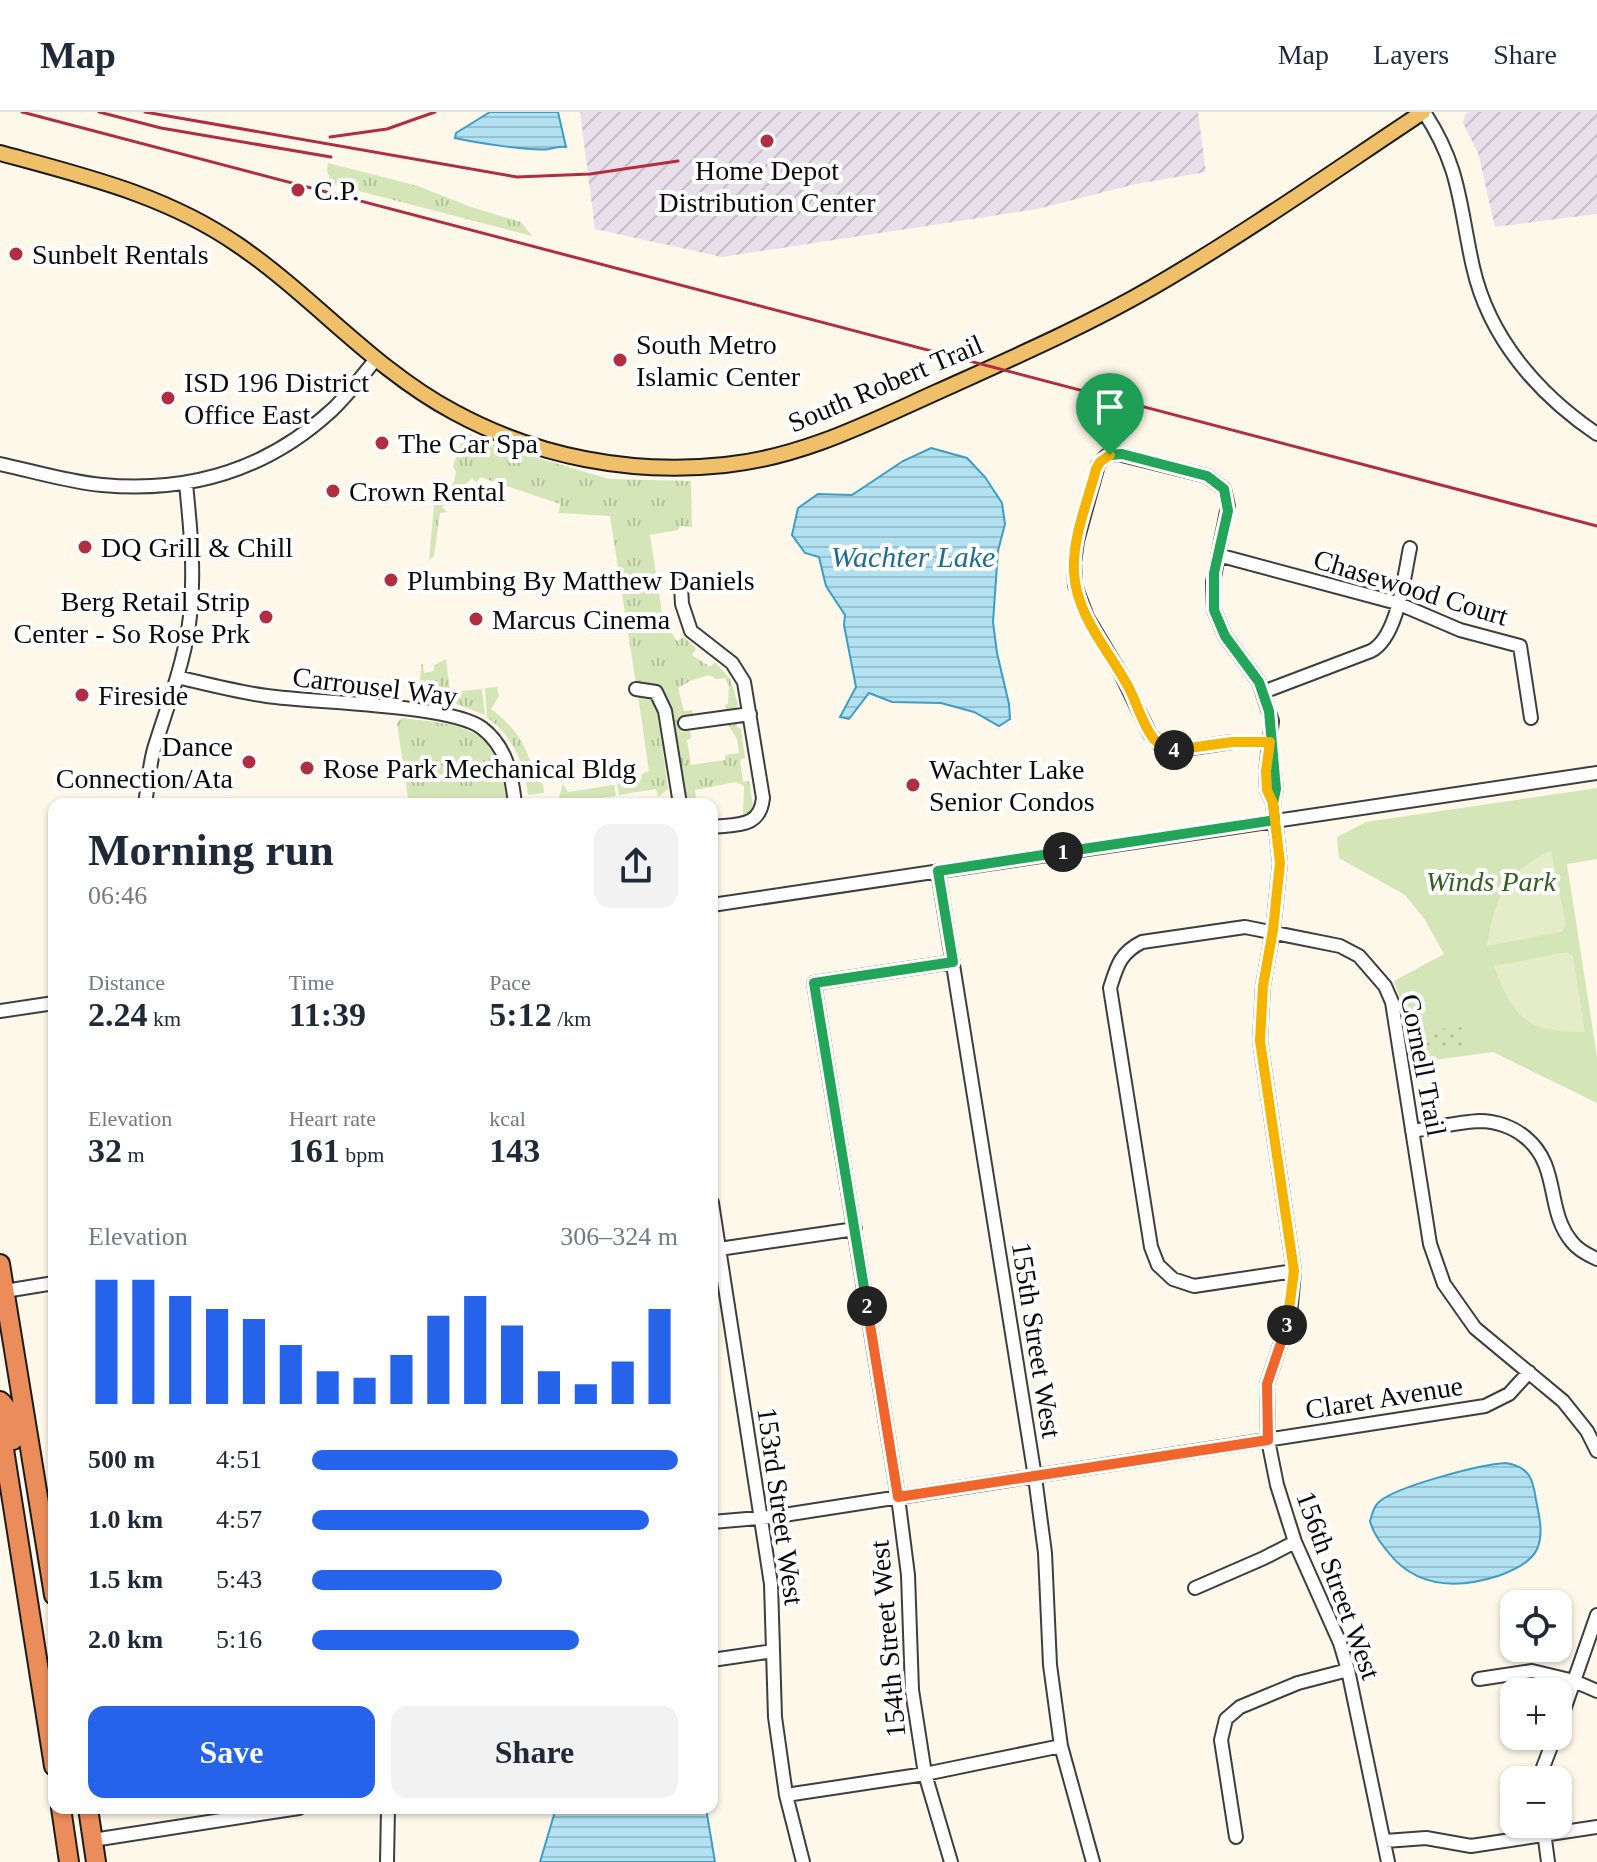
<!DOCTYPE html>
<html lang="en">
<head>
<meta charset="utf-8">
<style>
	:root { --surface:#fff; --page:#f2f2f3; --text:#1f2937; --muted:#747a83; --line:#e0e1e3; --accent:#2563eb }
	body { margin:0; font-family:"Times New Roman",serif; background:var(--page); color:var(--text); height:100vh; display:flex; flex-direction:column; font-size:30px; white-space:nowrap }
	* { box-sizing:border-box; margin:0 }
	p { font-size:26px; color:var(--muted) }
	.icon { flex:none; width:44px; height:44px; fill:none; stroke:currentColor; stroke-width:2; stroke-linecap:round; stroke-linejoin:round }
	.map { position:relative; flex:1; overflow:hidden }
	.panel { position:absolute; left:48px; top:686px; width:670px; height:1016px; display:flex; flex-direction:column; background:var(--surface); border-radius:16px; box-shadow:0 2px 6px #0004 }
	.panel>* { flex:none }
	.tools { position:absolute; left:1500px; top:1478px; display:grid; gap:16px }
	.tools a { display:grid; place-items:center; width:72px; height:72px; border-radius:16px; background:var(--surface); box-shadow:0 2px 6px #0004; font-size:40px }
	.pin { position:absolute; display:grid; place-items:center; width:68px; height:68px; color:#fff; margin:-82px -34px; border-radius:50% 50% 50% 0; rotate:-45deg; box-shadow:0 0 8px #0007 }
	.pin .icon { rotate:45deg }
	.km { position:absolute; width:40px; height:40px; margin:-20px; border-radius:50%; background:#222; color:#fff; font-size:22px; line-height:40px; text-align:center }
	.round { display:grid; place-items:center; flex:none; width:84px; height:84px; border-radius:16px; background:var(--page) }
	.head { display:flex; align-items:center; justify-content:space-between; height:136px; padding:0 40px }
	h1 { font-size:44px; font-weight:700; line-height:60px }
	.metrics { display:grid; grid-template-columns:repeat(3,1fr); gap:12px; height:136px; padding:8px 40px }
	.metrics div { display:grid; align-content:center }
	.metrics b { font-size:34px; font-weight:700 }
	.metrics small { font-size:22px; font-weight:400 }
	.metrics p { font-size:22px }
	.chart { height:224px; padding:16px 40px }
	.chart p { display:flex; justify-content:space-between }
	.chart svg { width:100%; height:144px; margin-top:8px; stroke:var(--accent); stroke-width:6 }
	.primary-button { display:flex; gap:16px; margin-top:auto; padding:16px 40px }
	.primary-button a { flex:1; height:92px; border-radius:16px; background:var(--accent); color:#fff; font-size:32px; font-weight:700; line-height:92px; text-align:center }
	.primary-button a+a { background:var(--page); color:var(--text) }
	ul { padding:0 40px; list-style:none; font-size:26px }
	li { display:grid; grid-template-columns:128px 96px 1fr; align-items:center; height:60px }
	li i { height:20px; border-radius:10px; background:var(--accent) }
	header { display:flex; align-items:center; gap:48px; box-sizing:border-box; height:112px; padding:0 40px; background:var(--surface); border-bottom:2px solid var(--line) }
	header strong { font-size:38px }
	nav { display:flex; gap:44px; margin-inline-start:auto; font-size:28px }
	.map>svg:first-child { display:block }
</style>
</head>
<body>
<header>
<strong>Map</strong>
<nav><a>Map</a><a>Layers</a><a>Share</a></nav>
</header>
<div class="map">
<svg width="1597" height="1750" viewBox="0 0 1597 1750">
	<defs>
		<pattern id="industrial-furrows" width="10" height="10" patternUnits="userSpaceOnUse" patternTransform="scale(2)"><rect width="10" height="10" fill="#e7dfea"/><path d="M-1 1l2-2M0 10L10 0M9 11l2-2" fill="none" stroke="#c5bec7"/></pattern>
		<pattern id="grass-tufts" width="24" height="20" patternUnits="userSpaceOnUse" patternTransform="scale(2)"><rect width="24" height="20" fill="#d4e5b7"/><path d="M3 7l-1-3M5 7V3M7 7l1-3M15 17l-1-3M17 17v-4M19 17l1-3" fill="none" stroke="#b5c39c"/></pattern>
		<pattern id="garden-dots" width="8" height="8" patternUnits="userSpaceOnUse" patternTransform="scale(2)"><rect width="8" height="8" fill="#d4e5b7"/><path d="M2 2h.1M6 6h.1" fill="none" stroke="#b5c39c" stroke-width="1.8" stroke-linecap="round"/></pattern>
		<pattern id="water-rules" width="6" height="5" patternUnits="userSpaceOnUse" patternTransform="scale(2)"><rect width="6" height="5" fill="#b2e1f1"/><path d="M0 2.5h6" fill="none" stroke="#98c0cd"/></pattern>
	</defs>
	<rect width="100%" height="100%" fill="#fef8ea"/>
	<path fill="url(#industrial-furrows)" d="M580,0H1198L1206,60L1136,72L1037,97L722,145L595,117Z
		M1469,0H1597V102L1495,115L1478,41L1463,11L1465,3Z"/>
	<path fill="url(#grass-tufts)" d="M328,51L418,74L471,95L521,110L532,124L332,72L327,59Z
		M465,320L488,331L609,367L691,369L692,415L680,414L678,418L650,423L663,507L677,529L684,525L696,537L692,543L710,555L715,550L730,567L738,592L735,598L727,600L725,593L728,592L729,575L725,566L716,567L709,563L690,569L678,576L684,599L692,598L694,606L679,608L681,620L690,619L691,626L687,628L691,653L725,648V643L739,641L737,627L728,613L737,612V615L741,617L745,646L740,648L743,670L749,669L753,693L751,700L743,703L744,674L736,670L695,678L697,692H684L671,597L657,574L636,572L610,404L559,401L560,392L480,365L477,371L472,366L442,395L447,400L440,401L434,444L429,448L434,393L454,370L456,360L453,354Z
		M446,547L450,580L482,577L485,603L457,592L419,587L421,553L423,552L424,561L434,559V553Z
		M497,575L499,584L491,597C520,619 527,635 536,669L543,672L544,681L528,683C524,650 513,625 487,605L485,576Z
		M649,582L656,589L668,677L658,685L656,677L619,683L617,672L641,668L642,662L649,659L638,583Z
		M402,606C473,614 496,615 508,692H409L397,611Z
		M563,672L568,680L614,673L616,684L557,692Z"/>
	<path fill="#d4e5b7" d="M1597,676V747L1567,752L1597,945V991L1493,940L1412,951L1403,896L1394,869L1444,842L1425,808L1405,783L1339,746L1337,725L1366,710Z"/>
	<path fill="url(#garden-dots)" d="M1462,915L1464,935L1423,940L1421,919Z"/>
	<path fill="#e4edc8" d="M1551,738L1566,814L1562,820L1487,834C1496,783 1504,763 1551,738Z
		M1567,840L1573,844L1585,920C1527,920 1514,908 1494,854Z"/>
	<path fill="url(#water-rules)" stroke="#3e9dc3" stroke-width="2" d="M490,0H558L566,35C560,34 557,35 549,37C534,40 472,30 455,26L456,21Z
		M931,336L967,346L985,365L1002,391L1005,412L998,439L993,510L997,541L1009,592L1010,607L999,614L974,600L941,591L892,590L869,581L849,607L840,605L856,575L844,513L845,503L826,474L819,445L805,441L792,423L798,396L818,382L852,383L903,349Z
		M1506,1351C1529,1355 1533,1366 1536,1388C1539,1403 1544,1422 1537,1437C1531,1451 1512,1459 1498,1464C1457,1477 1416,1476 1388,1440C1380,1430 1373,1421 1370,1409C1372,1403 1373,1396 1378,1391C1393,1375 1482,1352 1506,1351Z
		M556,1696H706L715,1750H540Z"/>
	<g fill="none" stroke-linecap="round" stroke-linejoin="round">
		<defs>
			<path id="minor" d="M1424,0C1461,56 1459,93 1473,155C1489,226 1538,282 1597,322
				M0,352C33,359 68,370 102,373C189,381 267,358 332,298C348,283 362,264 376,247
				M1218,443L1397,491L1460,518L1520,534L1531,606
				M681,474L682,492L691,519L732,551L744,570L763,686C760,716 737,712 712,715
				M177,565C207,572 237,580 267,584C313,591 450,592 482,616C507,635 512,664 515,692
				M636,577L656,580L665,599L680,692
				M1263,580L1371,539C1398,525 1404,464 1410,436
				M685,611L750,602
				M1270,630H1232L1178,638L1159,632L1150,622L1121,562L1087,505L1075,473L1074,451L1077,429L1098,353L1106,344L1118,342L1207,364L1224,377L1228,394L1213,470L1214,498L1225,524L1259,570L1272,609L1266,659L1267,678L1273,691L1280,751L1273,818L1263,874L1260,929L1294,1159L1290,1204L1267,1272L1268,1328L1277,1373L1295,1430L1340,1531L1348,1558L1388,1750
				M1272,641L1276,677L1273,690
				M145,692C148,674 149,655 154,637C166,598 181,560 188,519C196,469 191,421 186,372
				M938,759L1035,1365L1045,1441L1050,1553L1061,1634L1093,1750
				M712,793L1597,661
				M0,899L54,891
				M1412,1019C1434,1016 1458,1010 1480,1009C1496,1009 1513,1015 1525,1025C1561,1054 1545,1098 1572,1130C1578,1138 1588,1143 1597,1147
				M712,1091L771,1472L775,1605L786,1683L803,1750
				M719,1137L855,1117
				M1294,1159L1194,1174L1173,1167L1158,1153L1151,1135L1110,876C1117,854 1120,841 1142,830L1245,815L1340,834L1359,844L1385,874L1392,890L1430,1132L1444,1172L1475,1216L1563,1289L1587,1319L1597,1339
				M5,1179L54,1171
				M712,1410L771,1405L1485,1294L1509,1282L1529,1260
				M1195,1476L1264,1446L1295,1430
				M712,1548L773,1539
				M1479,1567L1532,1559L1574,1569L1597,1579
				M1558,1615L1597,1503
				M1542,1668V1658L1555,1624
				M786,1683L925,1662L1061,1634
				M1543,1712L1548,1750
				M1236,1725L1221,1628L1226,1607L1240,1595L1298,1571L1348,1558
				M93,1728L299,1696
				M1385,1729L1426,1726L1471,1734L1597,1715
				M387,1750L388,1696
				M951,1750L925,1662L912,1578L908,1463L898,1385L814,871L953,850"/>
			<path id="major" d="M0,41C84,64 166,83 238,133C313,184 373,257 454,300C537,345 631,363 725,353C802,345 868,311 937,280C1010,247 1084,215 1153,175C1246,121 1334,59 1423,0"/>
			<path id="highway" d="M0,1152L54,1483
				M0,1289C11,1297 11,1314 13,1328
				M0,1312L54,1654
				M61,1696L69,1750
				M88,1696L96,1750"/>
		</defs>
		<use href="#minor" stroke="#3e3e3e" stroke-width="16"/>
		<use href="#major" stroke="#1c1c1c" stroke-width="18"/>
		<use href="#highway" stroke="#1c1c1c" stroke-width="22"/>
		<use href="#minor" stroke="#fff" stroke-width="12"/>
		<use href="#major" stroke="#efbf69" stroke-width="14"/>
		<use href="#highway" stroke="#eb8d5b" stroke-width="18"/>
		<path stroke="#b12d42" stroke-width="3" d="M22,0L1597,414
			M99,0L161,16L331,45
			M145,0L517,65L590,62L678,49
			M330,25L387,17L435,0"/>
	</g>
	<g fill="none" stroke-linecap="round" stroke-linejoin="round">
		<defs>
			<path id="split-1" d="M1063,740L1275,708L1273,691L1276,677L1269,599L1259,570L1225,524L1214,498V461L1228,399L1224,377L1207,364L1122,342L1110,343"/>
			<path id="split-2" d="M867,1194L814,871L953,850L938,759L1063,740"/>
			<path id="split-3" d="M867,1194L898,1385L1268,1328L1267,1272L1287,1213"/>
			<path id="split-4" d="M1174,638L1232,630H1270L1266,659L1267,678L1273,691L1280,751L1273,818L1263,874L1260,929L1294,1159L1287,1213"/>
			<path id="split-5" d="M1110,343L1100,350L1096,357C1088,389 1072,426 1074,460C1076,504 1109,538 1129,576C1137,592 1142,611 1153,626C1159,633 1165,636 1174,638"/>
		</defs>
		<use href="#split-1" stroke="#fff" stroke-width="16"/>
		<use href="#split-2" stroke="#fff" stroke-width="16"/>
		<use href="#split-3" stroke="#fff" stroke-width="16"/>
		<use href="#split-4" stroke="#fff" stroke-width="16"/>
		<use href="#split-5" stroke="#fff" stroke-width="16"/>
		<use href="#split-1" stroke="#22a559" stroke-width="10"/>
		<use href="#split-2" stroke="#22a559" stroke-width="10"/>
		<use href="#split-3" stroke="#f0652b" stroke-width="10"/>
		<use href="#split-4" stroke="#f5b400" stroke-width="10"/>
		<use href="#split-5" stroke="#f5b400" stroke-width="10"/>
	</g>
	<g fill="#b12d42" stroke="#fff" stroke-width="3">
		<circle cx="767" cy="29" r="8"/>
		<circle cx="298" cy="78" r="8"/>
		<circle cx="16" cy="142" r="8"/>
		<circle cx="620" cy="248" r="8"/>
		<circle cx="168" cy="286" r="8"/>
		<circle cx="382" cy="331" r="8"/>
		<circle cx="333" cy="379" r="8"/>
		<circle cx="85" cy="435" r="8"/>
		<circle cx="391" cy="468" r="8"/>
		<circle cx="266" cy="505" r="8"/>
		<circle cx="476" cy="507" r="8"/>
		<circle cx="82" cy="583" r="8"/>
		<circle cx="249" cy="650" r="8"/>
		<circle cx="307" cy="656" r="8"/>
		<circle cx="913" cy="673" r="8"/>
	</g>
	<g text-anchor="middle" stroke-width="8" stroke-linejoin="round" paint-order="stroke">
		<g font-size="28" fill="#0b0b0b" stroke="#fff" text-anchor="start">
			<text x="767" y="68" text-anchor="middle">Home Depot<tspan x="767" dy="32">Distribution Center</tspan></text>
			<text x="314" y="88">C.P.</text>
			<text x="32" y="152">Sunbelt Rentals</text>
			<text x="636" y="242">South Metro<tspan x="636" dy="32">Islamic Center</tspan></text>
			<text x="184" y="280">ISD 196 District<tspan x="184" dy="32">Office East</tspan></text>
			<text x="398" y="341">The Car Spa</text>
			<text x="349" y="389">Crown Rental</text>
			<text x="101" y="445">DQ Grill &amp; Chill</text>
			<text x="407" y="478">Plumbing By Matthew Daniels</text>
			<text x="250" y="499" text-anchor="end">Berg Retail Strip<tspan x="250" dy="32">Center - So Rose Prk</tspan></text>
			<text x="492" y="517">Marcus Cinema</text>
			<text x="98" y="593">Fireside</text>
			<text x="233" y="644" text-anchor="end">Dance<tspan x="233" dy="32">Connection/Ata</tspan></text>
			<text x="323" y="666">Rose Park Mechanical Bldg</text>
			<text x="929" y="667">Wachter Lake<tspan x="929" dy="32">Senior Condos</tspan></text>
		</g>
		<g font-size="28" fill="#0b0b0b" stroke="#fff">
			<text transform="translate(885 271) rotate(-23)" y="10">South Robert Trail</text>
			<text transform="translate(1411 475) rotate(17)" y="10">Chasewood Court</text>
			<text transform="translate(375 574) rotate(7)" y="10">Carrousel Way</text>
			<text transform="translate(1424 953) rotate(79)" y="10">Cornell Trail</text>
			<text transform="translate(1037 1228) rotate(81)" y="10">155th Street West</text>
			<text transform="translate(1384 1285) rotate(-9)" y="10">Claret Avenue</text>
			<text transform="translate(781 1394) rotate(82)" y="10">153rd Street West</text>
			<text transform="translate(1339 1473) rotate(70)" y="10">156th Street West</text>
			<text transform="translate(887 1527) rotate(-95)" y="10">154th Street West</text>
		</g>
		<g font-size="28" font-style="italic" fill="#345d20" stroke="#fff">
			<text x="1491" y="779">Winds Park</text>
		</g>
		<g font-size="30" font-style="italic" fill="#1e6d93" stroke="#fff">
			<text x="913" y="455">Wachter Lake</text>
		</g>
	</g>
</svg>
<div class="tools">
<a><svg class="icon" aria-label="locate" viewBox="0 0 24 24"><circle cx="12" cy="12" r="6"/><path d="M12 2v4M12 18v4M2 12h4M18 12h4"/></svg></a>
<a>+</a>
<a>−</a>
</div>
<div class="pin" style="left:1110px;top:343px;background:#1e9e55"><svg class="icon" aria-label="arrive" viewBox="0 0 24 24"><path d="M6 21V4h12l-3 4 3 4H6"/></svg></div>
<b class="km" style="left:1063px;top:740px">1</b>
<b class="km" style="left:867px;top:1194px">2</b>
<b class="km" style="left:1287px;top:1213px">3</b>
<b class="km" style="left:1174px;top:638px">4</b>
<section class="panel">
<div class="head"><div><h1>Morning run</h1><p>06:46</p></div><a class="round"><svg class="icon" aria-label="share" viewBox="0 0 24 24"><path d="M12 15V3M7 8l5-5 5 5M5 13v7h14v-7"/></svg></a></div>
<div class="metrics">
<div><p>Distance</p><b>2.24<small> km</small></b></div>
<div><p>Time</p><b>11:39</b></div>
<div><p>Pace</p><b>5:12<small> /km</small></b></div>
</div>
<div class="metrics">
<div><p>Elevation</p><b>32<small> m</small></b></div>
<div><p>Heart rate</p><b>161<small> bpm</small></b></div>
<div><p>kcal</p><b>143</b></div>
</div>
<div class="chart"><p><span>Elevation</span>306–324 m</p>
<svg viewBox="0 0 160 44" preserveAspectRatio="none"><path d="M5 44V6M15 44V6M25 44V11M35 44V15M45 44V18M55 44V26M65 44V34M75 44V36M85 44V29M95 44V17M105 44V11M115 44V20M125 44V34M135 44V38M145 44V31M155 44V15"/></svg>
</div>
<ul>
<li><b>500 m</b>4:51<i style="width:100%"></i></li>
<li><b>1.0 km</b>4:57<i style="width:92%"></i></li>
<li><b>1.5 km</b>5:43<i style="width:52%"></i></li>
<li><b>2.0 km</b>5:16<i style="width:73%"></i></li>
</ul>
<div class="primary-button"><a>Save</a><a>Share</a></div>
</section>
</div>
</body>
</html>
